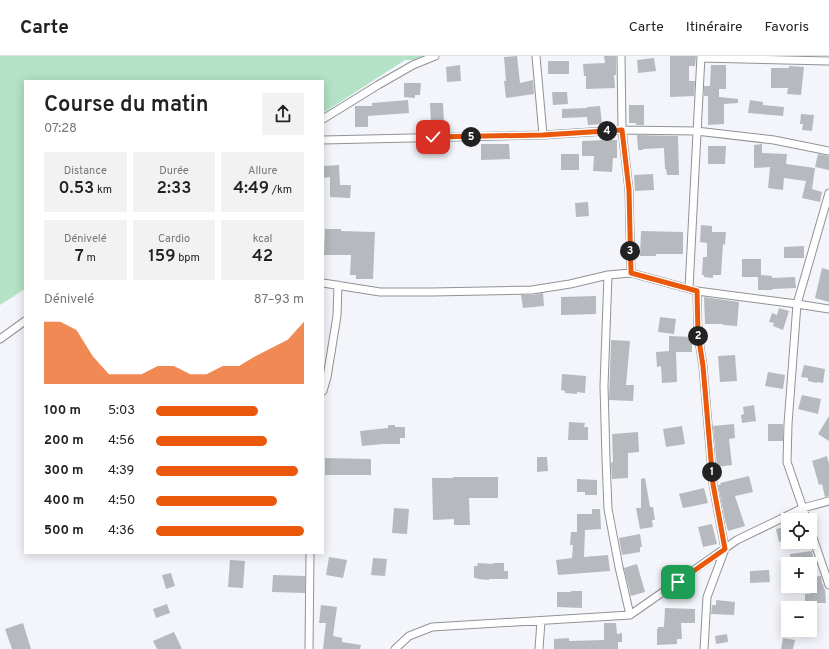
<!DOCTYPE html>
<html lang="fr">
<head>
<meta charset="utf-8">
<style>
	:root { --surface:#fff; --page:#f2f2f2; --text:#222; --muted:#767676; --line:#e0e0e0; --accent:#ea580c }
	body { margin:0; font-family:Overpass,sans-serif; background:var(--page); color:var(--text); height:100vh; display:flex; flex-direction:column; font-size:15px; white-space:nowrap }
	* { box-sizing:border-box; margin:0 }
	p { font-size:13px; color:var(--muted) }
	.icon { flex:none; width:22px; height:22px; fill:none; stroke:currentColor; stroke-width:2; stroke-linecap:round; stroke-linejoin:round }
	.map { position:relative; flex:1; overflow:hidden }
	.drawer { position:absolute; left:24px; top:24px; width:300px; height:474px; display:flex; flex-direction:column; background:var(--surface); border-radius:0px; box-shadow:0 2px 10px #0003 }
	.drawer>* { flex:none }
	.fabs { position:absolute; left:781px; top:457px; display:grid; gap:8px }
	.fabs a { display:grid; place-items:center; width:36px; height:36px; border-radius:0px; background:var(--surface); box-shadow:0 2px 10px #0003; font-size:20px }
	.pin { position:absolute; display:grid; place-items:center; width:34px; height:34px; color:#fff; margin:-17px; border-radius:8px; box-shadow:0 2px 6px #0006 }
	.km { position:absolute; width:20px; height:20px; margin:-10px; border-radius:50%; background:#222; color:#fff; font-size:11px; line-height:20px; text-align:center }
	.round { display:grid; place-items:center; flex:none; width:42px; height:42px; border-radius:0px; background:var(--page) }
	.headline { display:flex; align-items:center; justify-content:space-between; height:68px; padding:0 20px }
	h1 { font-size:22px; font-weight:600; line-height:30px }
	.metrics { display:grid; grid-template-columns:repeat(3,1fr); gap:6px; height:68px; padding:4px 20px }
	.metrics div { display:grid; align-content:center; border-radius:0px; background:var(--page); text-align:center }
	.metrics b { font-size:17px; font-weight:600 }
	.metrics small { font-size:11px; font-weight:400 }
	.metrics p { font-size:11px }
	.chart { height:112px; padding:8px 20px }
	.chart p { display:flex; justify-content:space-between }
	.chart svg { width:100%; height:72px; margin-top:4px; fill:var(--accent); opacity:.7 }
	ul { padding:0 20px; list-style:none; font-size:13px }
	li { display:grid; grid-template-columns:64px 48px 1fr; align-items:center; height:30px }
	li i { height:10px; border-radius:5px; background:var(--accent) }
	header { display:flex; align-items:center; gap:24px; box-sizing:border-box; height:56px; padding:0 20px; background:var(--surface); border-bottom:1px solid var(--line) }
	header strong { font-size:19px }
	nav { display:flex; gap:22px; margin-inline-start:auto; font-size:14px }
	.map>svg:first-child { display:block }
</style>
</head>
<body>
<header>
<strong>Carte</strong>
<nav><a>Carte</a><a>Itinéraire</a><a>Favoris</a></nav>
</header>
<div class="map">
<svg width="829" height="593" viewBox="0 0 829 593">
	<rect width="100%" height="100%" fill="#f3f5fa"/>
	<path fill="#b4e2c6" d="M0,0H428L419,4H405L323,57V25H25V233L0,249Z"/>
	<path fill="#b6b9bd" d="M517,0L520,27L533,24L534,38L506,42L504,25H506L504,1Z
		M604,0H616V19H614L615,32L586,33V20H584L583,8L605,7Z
		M670,0H696L695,10H689V25H695L694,40L670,41Z
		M654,2L656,15L638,17L637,4Z
		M548,5H569V18H548Z
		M460,9L461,25L447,26L446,11Z
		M711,9H726V33H719V41L738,43V47L724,48V68L708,69V40H704V30H710Z
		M789,10L804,11L801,39L787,38L788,32H771V12H789Z
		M404,27H421L420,39H415V42L404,41Z
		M552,36H567L568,48L553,49Z
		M408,44L409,57L368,60V71H355V50H372V47Z
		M750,44L763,46V49L784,51L783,60L748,57Z
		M430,47H443L444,67H431Z
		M629,49H644V69H636V67H629Z
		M600,50L602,68L588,69L587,61L562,62V53L587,52V51Z
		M801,58L814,59L812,75L802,74L803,68H800Z
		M637,79L678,80L679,119H667L666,113H665L664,92L643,93V94H638Z
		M607,84H617V102H613L612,116L593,115L594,100H582V85Z
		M481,88H509L510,103L481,104Z
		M762,88V97L787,98L786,108L815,112L812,133L822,136L820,146L802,142L806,125L784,122L783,134L768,132L770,111L754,112V89Z
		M708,90H726L725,108H708Z
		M561,98H579V114H561Z
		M818,98L829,100V114L815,111Z
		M339,109L340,129H351L350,142L330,141V121L323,122V110Z
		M653,118L654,134L635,135L634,119Z
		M588,146L589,160L576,161L575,147Z
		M701,169L712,170V176H726L725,189L723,188L721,219H713V222L704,221V219H702L703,201H707V187L700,186Z
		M325,173H341V175L375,176L373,223H356V219H350L351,199H324Z
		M641,175L683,176V198H656V200H640Z
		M804,190V202H784V191Z
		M742,203H761V219L772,220V222L795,221L796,232L772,233V234H758V221H742Z
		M822,212L829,214V246L815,242Z
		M543,237L544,250L523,252L521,239H533Z
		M596,240V258L561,259V241Z
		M704,241L739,246L737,270L723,269V268H705Z
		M779,252L789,255L783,274L773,270L774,267L769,266L772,257L777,259Z
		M660,261L676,263L674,278L658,276Z
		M669,280L692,281V296H676L677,326L662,327L661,310L657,311L656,296L669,295Z
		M611,284L630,285L626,329H634L633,345L609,344Z
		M735,299L737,325L720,326L718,300Z
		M804,309L825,313L823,327L817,326V327L808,325V322L801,321Z
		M768,316L785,319L783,333L765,330Z
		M562,318L586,320L585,337L577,336V338L565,337V335L561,334Z
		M802,339L821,343L818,358L798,353Z
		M754,349L756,365L742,367L741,359L744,358L743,351Z
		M829,360V385L818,378Z
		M569,366L585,367L584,371H588V384H568Z
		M734,368L735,382L729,383L732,409L717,411L713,370Z
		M768,368H783V385H768Z
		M388,369H395V371H405V382H400V388H383L362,390L360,375L388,372Z
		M682,370L685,388L666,391L663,373Z
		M638,376L639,396L628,397V422L612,423L611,407L613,406L612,378Z
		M827,400L829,408V440L825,441L822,428L819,429L812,405Z
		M537,401H547L548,415L537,416Z
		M325,402L371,403V419H325Z
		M749,420L753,436L735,440L745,470L728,475L725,464L718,429H721L720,427Z
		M453,421H498V442H469L470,469H454V463L433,464L432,422H453Z
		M645,422L650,451H653L655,464H652L653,471L640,473L636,452H641V423Z
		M577,423L597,424V439H585V436H577Z
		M704,432L708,447L683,452L679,438Z
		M394,452L409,453L407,478L392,477Z
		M592,453H600L601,473L585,474L584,501L608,499L610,515L558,519L556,504L572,502L573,489H570L571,476H577V458H592Z
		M712,468L717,488L703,491L698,471Z
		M788,470V483L779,486L776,473Z
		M640,478L642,491H640V496L622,499L619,482Z
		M812,495L814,507L791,508L790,498Z
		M329,501L347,504L343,522L326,519Z
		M373,502L387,503L385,520L371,519Z
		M230,504L245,505L243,532L228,531Z
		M478,507L493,508V507H504V515H508V523H489V524L477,523V522H474V510H477Z
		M637,508L645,536L631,540L624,512Z
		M769,514L770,526L750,527V515Z
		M171,517L175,530L166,533L162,519Z
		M273,519L305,520V537L272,536Z
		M821,520L822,528H823L824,533H825L826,547H813V546H805V538H810V521Z
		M571,535H582V552L557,551V536H571Z
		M716,544L735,546L734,559L711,558L712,549H716Z
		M167,548L170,557L156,562L153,553Z
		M321,549L337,551L333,580L342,582V586L361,589L360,593H323L326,567H319Z
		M665,552L695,553V567H681L682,583H677V588L657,589V573H658V571H664Z
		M23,567L31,593H12L5,573Z
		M604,567H616L617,578L622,577V586H618V593H554V583L569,582V585L604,584Z
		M174,576L182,593H157L153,585Z
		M727,578L728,586L716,588L715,580Z
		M783,582L795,584L793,593H781Z"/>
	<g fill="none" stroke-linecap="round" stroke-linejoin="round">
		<defs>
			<path id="minor" d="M536,0L543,79
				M621,0L622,74L629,134L631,217
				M701,2L829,5
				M323,63L378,29L413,9L435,0
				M323,84L543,79L622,74L696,75L774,84L829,95
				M608,219L604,330L606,403L608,453L619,511L630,559
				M323,227L380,236H432L532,234L570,228L608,219L631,217L697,235L797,248L829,253
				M689,232L701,0
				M697,235L698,278L703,310L713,428L725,493L707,541L704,593
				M0,283L25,265
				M323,335L327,321L337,260L338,229
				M807,464L787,406L788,368L797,248L829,137
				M810,473L829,529
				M309,593L310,497
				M395,593L409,580L432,571L630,559L737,484L803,452L829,445
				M539,593L541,565"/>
		</defs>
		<use href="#minor" stroke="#909296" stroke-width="9"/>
		<use href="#minor" stroke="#fff" stroke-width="7"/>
	</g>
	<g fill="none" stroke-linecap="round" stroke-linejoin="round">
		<defs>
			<path id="route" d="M433,81L543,79L622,74L629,134L631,217L697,235L698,278L703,310L713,428L725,493L678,526"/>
		</defs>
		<use href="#route" stroke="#fff" stroke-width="8"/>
		<use href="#route" stroke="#ea580c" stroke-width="5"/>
	</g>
</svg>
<div class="fabs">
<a><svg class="icon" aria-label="locate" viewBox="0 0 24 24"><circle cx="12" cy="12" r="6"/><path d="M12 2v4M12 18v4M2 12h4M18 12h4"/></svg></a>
<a>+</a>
<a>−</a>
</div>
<div class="pin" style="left:678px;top:526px;background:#1e9e55"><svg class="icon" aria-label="arrive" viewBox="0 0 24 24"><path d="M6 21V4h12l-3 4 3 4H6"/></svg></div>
<div class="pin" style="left:433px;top:81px;background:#d93025"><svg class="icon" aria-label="check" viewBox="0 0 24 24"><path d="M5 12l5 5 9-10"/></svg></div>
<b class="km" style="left:712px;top:416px">1</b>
<b class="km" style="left:698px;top:280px">2</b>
<b class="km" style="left:630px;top:195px">3</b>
<b class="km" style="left:607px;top:75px">4</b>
<b class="km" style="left:471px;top:81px">5</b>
<section class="drawer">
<div class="headline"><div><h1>Course du matin</h1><p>07:28</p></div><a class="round"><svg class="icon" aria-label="share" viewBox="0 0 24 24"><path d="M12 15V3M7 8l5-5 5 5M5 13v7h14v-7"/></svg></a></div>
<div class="metrics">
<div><p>Distance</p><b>0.53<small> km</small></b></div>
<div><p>Durée</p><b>2:33</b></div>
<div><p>Allure</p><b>4:49<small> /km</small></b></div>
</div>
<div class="metrics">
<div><p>Dénivelé</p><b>7<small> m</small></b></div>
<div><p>Cardio</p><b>159<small> bpm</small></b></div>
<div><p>kcal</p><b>42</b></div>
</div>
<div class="chart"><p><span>Dénivelé</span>87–93 m</p>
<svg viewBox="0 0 160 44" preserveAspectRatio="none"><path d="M0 44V6L10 6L20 11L30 27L40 38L50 38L60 38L70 33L80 33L90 38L100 38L110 33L120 33L130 27L140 22L150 17L160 6V44z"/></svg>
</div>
<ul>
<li><b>100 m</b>5:03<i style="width:69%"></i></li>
<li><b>200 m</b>4:56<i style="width:75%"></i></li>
<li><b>300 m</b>4:39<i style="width:96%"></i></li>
<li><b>400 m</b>4:50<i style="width:82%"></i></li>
<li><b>500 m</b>4:36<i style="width:100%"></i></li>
</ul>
</section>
</div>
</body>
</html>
